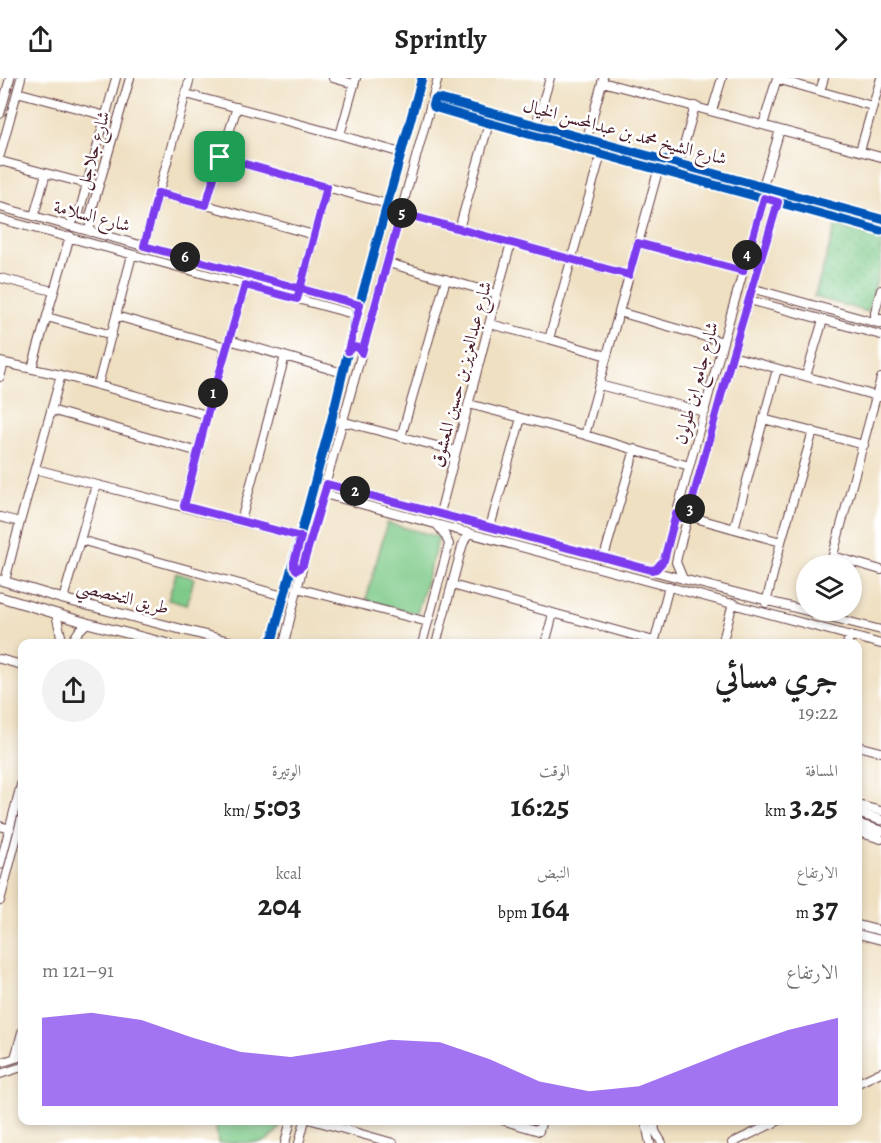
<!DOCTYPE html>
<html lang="ar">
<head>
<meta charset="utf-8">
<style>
	:root { --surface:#fff; --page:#f2f2f2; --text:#222; --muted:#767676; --accent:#7c3aed }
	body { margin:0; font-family:Alegreya,Amiri,serif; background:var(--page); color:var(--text); direction:rtl; height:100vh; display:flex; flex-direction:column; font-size:22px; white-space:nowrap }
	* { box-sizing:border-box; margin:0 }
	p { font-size:20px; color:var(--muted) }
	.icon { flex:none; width:33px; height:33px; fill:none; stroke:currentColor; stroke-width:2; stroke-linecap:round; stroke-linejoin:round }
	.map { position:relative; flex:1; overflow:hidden; direction:ltr }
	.details { position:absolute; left:18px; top:561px; width:844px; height:486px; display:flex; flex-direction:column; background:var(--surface); border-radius:12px; box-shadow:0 3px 9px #0003; direction:rtl }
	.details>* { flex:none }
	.fabs { position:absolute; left:796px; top:477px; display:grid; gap:12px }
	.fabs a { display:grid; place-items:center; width:66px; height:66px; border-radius:50%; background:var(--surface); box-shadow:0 3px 9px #0003; font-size:30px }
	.pin { position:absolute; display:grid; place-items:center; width:51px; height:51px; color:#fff; margin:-26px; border-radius:12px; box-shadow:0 3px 9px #0006 }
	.km { position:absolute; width:30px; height:30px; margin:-15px; border-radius:50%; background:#222; color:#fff; font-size:16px; line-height:30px; text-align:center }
	.round { display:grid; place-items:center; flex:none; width:63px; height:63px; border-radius:32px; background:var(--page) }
	.head { display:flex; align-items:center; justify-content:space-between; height:102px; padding:0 24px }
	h1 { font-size:33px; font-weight:700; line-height:45px }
	.stats { display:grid; grid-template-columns:repeat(3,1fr); gap:9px; height:102px; padding:6px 24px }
	.stats div { display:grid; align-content:center }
	.stats b { font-size:30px; font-weight:700 }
	.stats small { font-size:16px; font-weight:400 }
	.stats p { font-size:16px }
	.chart { height:168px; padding:12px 24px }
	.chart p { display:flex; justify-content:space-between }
	.chart svg { width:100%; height:108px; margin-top:6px; fill:var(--accent); opacity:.7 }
	header { display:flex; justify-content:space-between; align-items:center; height:78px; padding:0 24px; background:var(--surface); font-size:27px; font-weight:700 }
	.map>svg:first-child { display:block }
</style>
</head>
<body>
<header><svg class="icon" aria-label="forward" viewBox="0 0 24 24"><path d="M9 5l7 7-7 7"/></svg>Sprintly<svg class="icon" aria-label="share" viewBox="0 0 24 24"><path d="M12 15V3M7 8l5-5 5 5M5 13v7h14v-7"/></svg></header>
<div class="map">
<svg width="881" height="1065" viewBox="0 0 881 1065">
	<defs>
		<pattern id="grass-dots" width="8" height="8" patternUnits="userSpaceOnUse" patternTransform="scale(1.5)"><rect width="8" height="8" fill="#7cc987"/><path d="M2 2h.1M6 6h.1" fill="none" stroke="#6dac75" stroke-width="1.8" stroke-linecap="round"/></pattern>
	</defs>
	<rect width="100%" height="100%" fill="#fff"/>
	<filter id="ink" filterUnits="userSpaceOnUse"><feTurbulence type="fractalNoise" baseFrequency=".0167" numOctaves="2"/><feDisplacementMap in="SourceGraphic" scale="12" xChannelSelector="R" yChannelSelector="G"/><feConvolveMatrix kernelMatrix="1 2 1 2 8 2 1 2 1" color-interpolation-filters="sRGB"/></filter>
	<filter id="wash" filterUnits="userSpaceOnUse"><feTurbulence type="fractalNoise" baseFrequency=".008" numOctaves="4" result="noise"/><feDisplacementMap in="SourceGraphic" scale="24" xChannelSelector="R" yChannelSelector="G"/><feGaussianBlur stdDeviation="1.35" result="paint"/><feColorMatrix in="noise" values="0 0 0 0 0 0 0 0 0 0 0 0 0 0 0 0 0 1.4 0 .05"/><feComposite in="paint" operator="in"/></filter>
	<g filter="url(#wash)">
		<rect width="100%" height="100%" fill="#efe0c2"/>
		<path fill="url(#grass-dots)" stroke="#637459" stroke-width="1.5" d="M836,147L881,160V187L868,234L814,219Z"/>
		<path fill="#7cc987" stroke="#637459" stroke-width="1.5" d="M387,445L439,459L417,536L366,522Z
			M176,495L194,500L187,527L168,522Z
			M215,1043V1042L282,1043C280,1051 272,1061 263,1064C255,1065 228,1065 218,1065Z"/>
	</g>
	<g filter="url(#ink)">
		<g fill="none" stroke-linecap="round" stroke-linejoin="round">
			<defs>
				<path id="minor" d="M333,0L354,6
					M777,1L872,28
					M602,4L881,79
					M820,13L824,0
					M17,14L106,38
					M186,16L340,57L401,75
					M712,33L722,0
					M0,36L10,0
					M536,47L550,0
					M763,47L777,0
					M340,57L356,0
					M587,60L603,1
					M860,73L881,0
					M0,77L21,0
					M220,79L387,126
					M0,83L87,106
					M679,85L695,28
					M763,108L780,52
					M158,115L206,127L314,157
					M206,127L237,29
					M0,129L360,227
					M401,135L629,197
					M34,138L46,95
					M0,141L357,237
					M881,141L440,21H436L433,25L434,29C489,46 545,60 601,76C694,102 788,126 881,153
					M69,148L79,135L116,0
					M459,151L489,45
					M90,154V138L130,0
					M638,165L743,193
					M144,168L190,0
					M388,185L497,216
					M0,200L53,213
					M751,210L881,246
					M881,212L875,234V241H881
					M299,215L327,109
					M749,222L881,257
					M619,234L723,264
					M116,238L226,269
					M47,239L112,257
					M490,246L549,261L607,278
					M549,261L601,76
					M229,262L343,295
					M732,278L880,319
					M0,284L61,297L207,337
					M32,290L70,158
					M806,298L823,242
					M0,299L4,285
					M98,307L132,177
					M599,307L705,334
					M469,326L585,357L689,388
					M51,332L199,374
					M763,341L864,367
					M341,343L456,373
					M585,357L658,93
					M401,359L446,201
					M35,391L301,459
					M327,406L683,501L881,552
					M324,416L881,566
					M184,428L207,337L245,207
					M440,435L497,216L511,165
					M676,436L681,440L688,438L781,464
					M0,439L20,444
					M241,443L285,278
					M490,449L521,340
					M734,451L777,291
					M80,462L287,519
					M833,478L881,492
					M604,479L635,371
					M830,488L881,300
					M651,492L656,491L664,482L723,264L764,120
					M683,501L676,484L678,475L732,278L778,124
					M5,503L20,444L61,297
					M452,507L654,563
					M297,510L428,544
					M63,521L96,407
					M766,525L781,464L813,353
					M56,536L61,558L59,566
					M70,566L79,553L87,545
					M267,566L273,559L332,340L355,243L422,0
					M284,566L303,487L438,0
					M422,566L449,466L445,457L438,448
					M436,566L462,469L466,459L470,455
					M545,566L553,536
					M654,566L669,508
					M722,566L733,525
					M847,566L850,557
					M0,581L22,587
					M858,668L881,674
					M858,727L881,733
					M0,748L10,751
					M858,754L881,761
					M0,787L22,703
					M0,823L22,739
					M858,847L881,853
					M858,856L881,862
					M15,980L22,954
					M0,985L22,978
					M0,996L22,989
					M858,1005L881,994
					M312,1042L393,1065
					M502,1042L539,1053L542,1042
					M645,1042L650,1065
					M654,1042L655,1053L662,1065
					M285,1065L291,1042
					M299,1065L305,1042
					M732,1065L780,1042"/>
				<path id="major" d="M0,502L63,521L239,566
					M0,519L87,545L169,566
					M858,735L881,742
					M858,746L881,753"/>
			</defs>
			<use href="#minor" stroke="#633c42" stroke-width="10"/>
			<use href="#major" stroke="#633c42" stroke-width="11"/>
			<use href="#minor" stroke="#fff" stroke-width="8"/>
			<use href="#major" stroke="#fff" stroke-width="9"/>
			<defs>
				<path id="cycleway" d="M881,141L440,21H436L433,25L434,29C489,46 545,60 601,76C694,102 788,126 881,153
					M267,566L273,559L332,340L355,243L422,0"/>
			</defs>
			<use href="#cycleway" stroke="#fff" stroke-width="13"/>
			<use href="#cycleway" stroke="#0057b8" stroke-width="9"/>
		</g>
	</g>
	<g fill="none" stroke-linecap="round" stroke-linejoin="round" filter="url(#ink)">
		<defs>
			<path id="route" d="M220,79L327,109L300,211L297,221L245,207L207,338L184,428L301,459L294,484V489L297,492L303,487L327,406L651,492L656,491L664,482L676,436L681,440L688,438L732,278L778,124L764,120L743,193L638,165L629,197L401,135L362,275C360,270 358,269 353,269L348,273L360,227L144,168L158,115L206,127L220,79"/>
		</defs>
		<use href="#route" stroke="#fff" stroke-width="12"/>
		<use href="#route" stroke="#7c3aed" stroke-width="8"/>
	</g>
	<g text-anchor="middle" stroke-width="5" stroke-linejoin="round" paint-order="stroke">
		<g font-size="18" fill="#4a1f2b" stroke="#fff">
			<text transform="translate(625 54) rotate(15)" y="6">شارع الشيخ محمد بن عبدالمحسن الخيال</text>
			<text transform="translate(93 72) rotate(-74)" y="6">شارع جلاجل</text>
			<text transform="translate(92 138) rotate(15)" y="6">شارع السلامة</text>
			<text transform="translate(461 296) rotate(-75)" y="6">شارع عبدالعزيز بن حسين المعشوق</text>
			<text transform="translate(696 305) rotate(-75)" y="6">شارع جامع ابن طولون</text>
			<text transform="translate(123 519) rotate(14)" y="6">طريق التخصصي</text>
		</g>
	</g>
</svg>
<div class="fabs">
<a><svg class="icon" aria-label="layers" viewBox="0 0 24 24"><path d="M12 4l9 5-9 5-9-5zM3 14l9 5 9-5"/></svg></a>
</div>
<div class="pin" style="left:220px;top:79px;background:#1e9e55"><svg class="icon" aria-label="arrive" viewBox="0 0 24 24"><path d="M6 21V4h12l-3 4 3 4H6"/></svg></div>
<b class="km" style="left:213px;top:315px">1</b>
<b class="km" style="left:355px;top:413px">2</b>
<b class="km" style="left:690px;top:431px">3</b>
<b class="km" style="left:747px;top:177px">4</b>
<b class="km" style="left:402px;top:135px">5</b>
<b class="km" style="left:185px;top:179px">6</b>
<section class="details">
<div class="head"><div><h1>جري مسائي</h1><p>19:22</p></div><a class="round"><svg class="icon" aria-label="share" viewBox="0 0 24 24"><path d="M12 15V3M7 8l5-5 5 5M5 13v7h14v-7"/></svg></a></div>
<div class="stats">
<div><p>المسافة</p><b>3.25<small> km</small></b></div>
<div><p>الوقت</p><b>16:25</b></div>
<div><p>الوتيرة</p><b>5:03<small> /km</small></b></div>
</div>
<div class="stats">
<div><p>الارتفاع</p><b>37<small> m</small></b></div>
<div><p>النبض</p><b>164<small> bpm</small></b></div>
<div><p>kcal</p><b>204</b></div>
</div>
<div class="chart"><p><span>الارتفاع</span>91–121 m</p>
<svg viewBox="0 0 160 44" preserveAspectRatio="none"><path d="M0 44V8L10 6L20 9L30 16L40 22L50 24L60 21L70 17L80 18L90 25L100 34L110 38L120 36L130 28L140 20L150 13L160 8V44z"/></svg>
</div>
</section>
</div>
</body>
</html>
